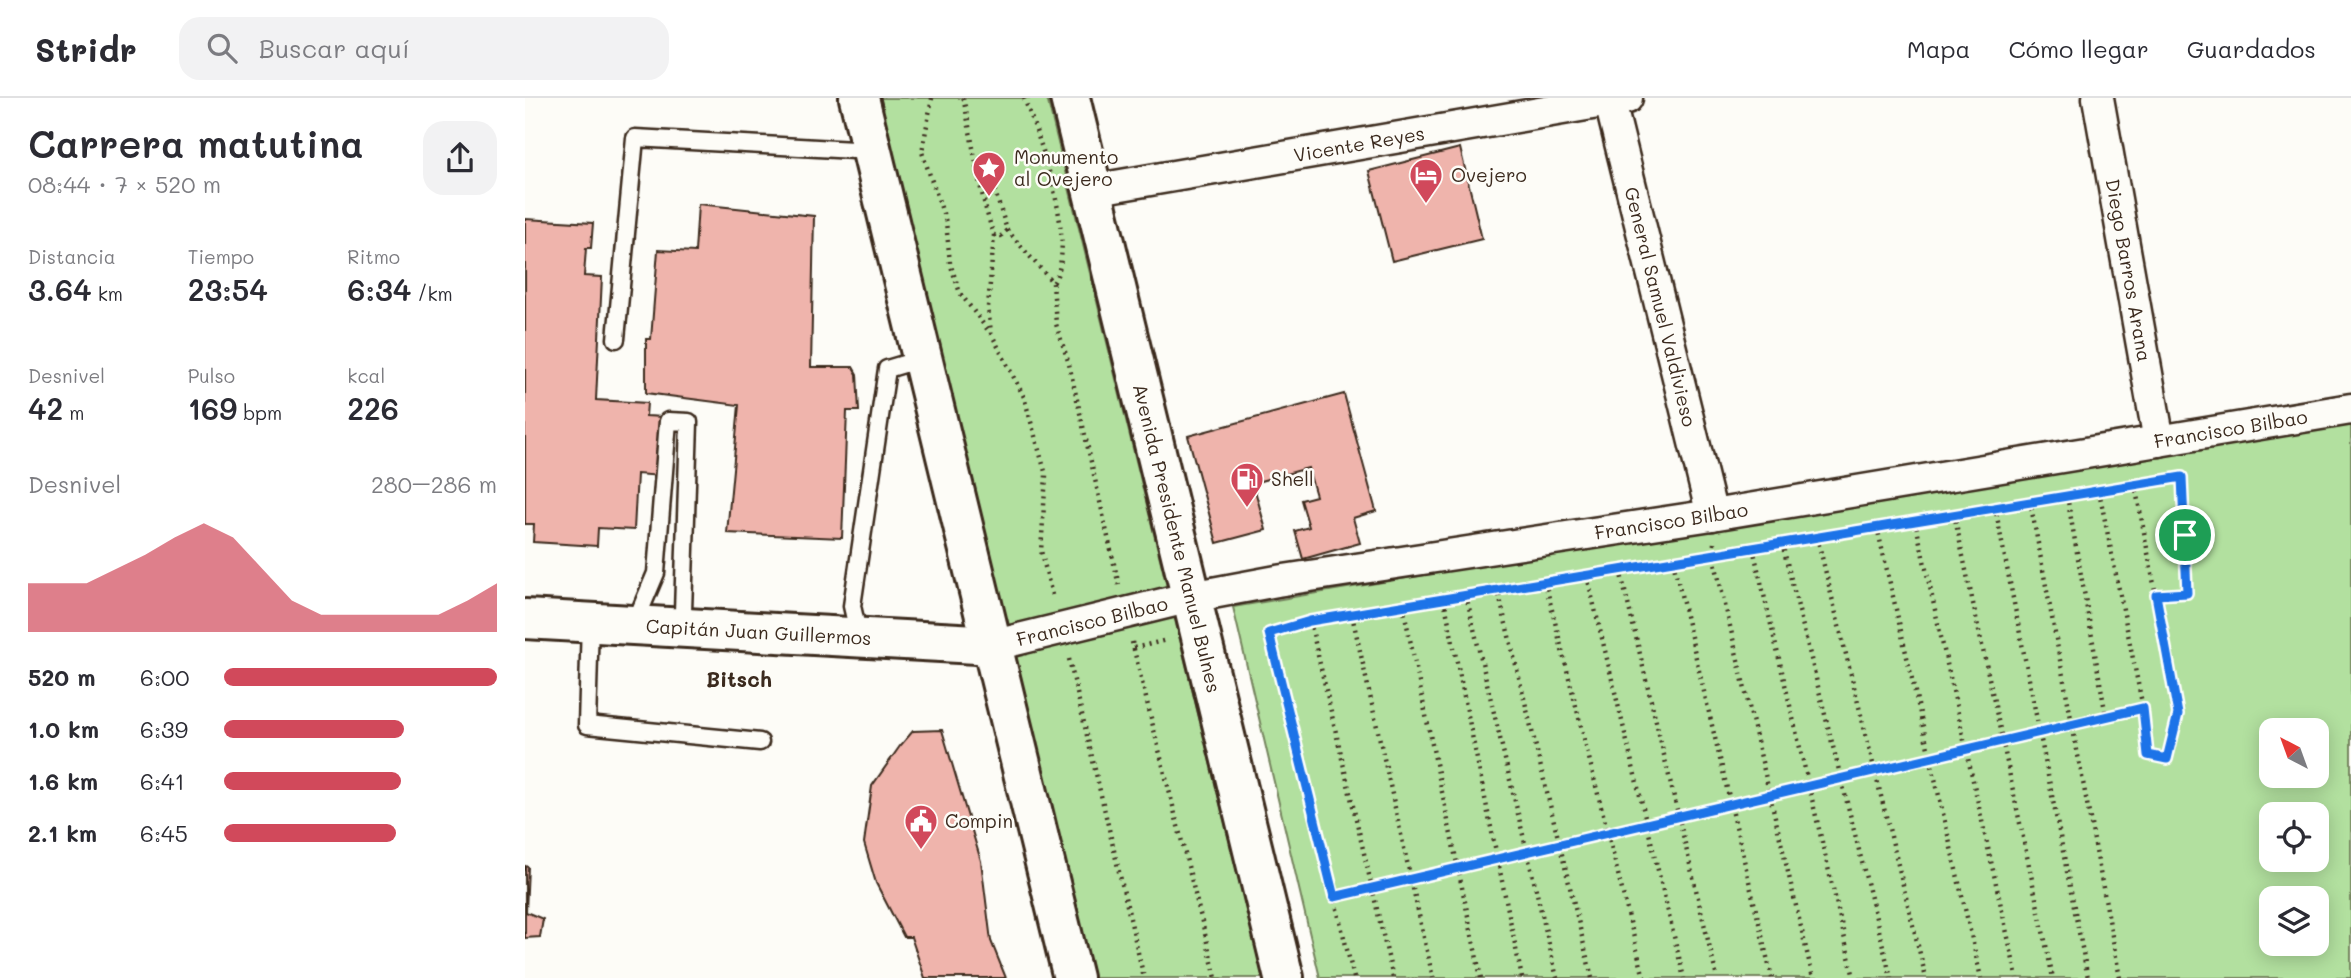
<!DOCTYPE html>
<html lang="es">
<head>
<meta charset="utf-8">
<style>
	:root { --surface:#fff; --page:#f2f2f3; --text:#2b2b33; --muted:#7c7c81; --line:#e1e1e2; --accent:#d1495b }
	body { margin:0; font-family:Mali,sans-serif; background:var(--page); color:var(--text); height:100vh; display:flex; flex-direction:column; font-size:26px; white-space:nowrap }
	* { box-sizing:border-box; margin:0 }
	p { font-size:23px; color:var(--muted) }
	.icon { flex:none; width:38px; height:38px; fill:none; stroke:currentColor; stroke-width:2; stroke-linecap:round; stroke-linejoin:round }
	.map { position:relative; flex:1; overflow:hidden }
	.side { display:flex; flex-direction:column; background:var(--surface); width:525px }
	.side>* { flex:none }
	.needle { width:46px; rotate:319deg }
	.controls { position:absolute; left:1734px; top:620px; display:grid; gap:14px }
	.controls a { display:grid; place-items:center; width:70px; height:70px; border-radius:14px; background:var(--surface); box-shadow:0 4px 18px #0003; font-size:35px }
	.pin { position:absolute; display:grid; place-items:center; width:60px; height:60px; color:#fff; margin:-30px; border:4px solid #fff; border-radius:50%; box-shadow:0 2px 7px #0007 }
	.round { display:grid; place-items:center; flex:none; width:74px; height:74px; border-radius:21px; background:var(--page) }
	.summary { display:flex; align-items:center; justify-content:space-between; height:119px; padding:0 28px }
	h1 { font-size:38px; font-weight:600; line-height:52px }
	.metrics { display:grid; grid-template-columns:repeat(3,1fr); gap:10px; height:119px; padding:7px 28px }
	.metrics div { display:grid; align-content:center }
	.metrics b { font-size:30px; font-weight:600 }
	.metrics small { font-size:19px; font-weight:400 }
	.metrics p { font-size:19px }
	.chart { height:196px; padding:14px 28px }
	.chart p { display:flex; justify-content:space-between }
	.chart svg { width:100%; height:126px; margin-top:7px; fill:var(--accent); opacity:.7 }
	ul { padding:0 28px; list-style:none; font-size:23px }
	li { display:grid; grid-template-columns:112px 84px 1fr; align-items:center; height:52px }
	li i { height:18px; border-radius:9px; background:var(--accent) }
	header { display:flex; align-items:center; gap:42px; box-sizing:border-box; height:98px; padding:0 35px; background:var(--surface); border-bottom:2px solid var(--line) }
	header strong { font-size:33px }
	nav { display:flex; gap:38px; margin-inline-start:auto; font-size:24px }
	.search { width:490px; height:63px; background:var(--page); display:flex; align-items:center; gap:18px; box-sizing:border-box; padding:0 24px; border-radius:21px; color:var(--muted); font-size:26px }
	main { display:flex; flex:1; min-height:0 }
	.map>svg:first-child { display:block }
</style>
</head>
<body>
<header>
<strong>Stridr</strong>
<div class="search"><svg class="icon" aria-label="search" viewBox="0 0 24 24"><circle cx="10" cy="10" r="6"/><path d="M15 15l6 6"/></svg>Buscar aquí</div>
<nav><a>Mapa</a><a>Cómo llegar</a><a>Guardados</a></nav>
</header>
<main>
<section class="side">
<div class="summary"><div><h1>Carrera matutina</h1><p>08:44 · 7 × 520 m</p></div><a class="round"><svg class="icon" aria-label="share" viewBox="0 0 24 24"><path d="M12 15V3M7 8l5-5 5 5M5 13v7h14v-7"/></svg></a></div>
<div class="metrics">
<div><p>Distancia</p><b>3.64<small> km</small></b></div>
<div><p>Tiempo</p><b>23:54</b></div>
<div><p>Ritmo</p><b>6:34<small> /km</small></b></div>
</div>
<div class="metrics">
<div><p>Desnivel</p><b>42<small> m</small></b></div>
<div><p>Pulso</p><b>169<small> bpm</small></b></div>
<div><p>kcal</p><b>226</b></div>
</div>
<div class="chart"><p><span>Desnivel</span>280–286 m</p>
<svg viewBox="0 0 160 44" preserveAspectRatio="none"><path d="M0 44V27L10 27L20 27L30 22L40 17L50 11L60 6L70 11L80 22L90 33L100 38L110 38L120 38L130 38L140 38L150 33L160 27V44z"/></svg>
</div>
<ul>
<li><b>520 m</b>6:00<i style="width:100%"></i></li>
<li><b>1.0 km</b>6:39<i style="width:66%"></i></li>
<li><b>1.6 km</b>6:41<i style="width:65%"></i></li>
<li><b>2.1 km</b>6:45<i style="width:63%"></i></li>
</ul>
</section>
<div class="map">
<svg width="1826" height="880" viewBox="0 0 1826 880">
	<rect width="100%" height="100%" fill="#fdfcf7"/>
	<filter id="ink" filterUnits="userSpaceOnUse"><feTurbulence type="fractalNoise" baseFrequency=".0143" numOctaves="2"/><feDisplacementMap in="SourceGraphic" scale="14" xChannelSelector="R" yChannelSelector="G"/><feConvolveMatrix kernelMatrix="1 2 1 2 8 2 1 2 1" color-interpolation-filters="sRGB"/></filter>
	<g filter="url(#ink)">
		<path fill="#b2e09f" stroke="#76855e" stroke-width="2" fill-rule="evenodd" d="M353,0H522L738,880H569Z
			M1826,322V880H795L708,509ZM1746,632H1792V677H1746ZM1746,716H1792V761H1746ZM1746,800H1792V845H1746Z"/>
		<path fill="#efb4ac" stroke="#3b2a1e" stroke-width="2" d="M935,50L957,141L867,163L844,73Z
			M173,106L289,118L286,269H328L332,276L334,313H322L317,440L202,435L214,307L121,295V241H126L133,152L170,154Z
			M0,121L68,125L66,150H61L59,178L77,179L71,302L122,305L121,318L139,319L136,378L112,376L109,432L73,430L72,448L8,444L9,426H0Z
			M819,296L851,413L828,420L835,445L778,461L770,433L784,429L776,402L791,398L783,370L728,385L741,432L692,445L663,338Z
			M417,632L456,763L466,843L481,880H400L386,839H379L351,785L339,745L347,688L375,648L388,633Z
			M0,768L3,769L1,814L18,821L15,839L0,840Z"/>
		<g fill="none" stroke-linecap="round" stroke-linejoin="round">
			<defs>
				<path id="service" d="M91,241L110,40L347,53
					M65,524L62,627L235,644
					M109,527L131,475L143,323L164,324L158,514L169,528
					M334,539L327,508L362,271L399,260"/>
				<g id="minor">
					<path id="s1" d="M1084,0L1187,417"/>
					<path id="s2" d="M1573,0L1634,343"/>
					<path id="s3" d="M567,92L1102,0"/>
					<path id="s4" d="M470,547L666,499L752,483L1187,417L1826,311"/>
				</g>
				<g id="tertiary">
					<path id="s5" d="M0,521L470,547"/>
				</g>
				<g id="primary">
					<path d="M334,0L548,880"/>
					<path id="s6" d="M545,0L759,880"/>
				</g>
			</defs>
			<use href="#service" stroke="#3b2a1e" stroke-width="21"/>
			<use href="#minor" stroke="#3b2a1e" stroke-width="35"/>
			<use href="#tertiary" stroke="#3b2a1e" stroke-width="44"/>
			<use href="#primary" stroke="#3b2a1e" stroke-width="44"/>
			<path stroke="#3b2a1e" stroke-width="4.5" stroke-dasharray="2 5" stroke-linecap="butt" d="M407,0L397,54L421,124L425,165L435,195L465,235
				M438,0C449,46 453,93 469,137L476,138L482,132L468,87L453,62
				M499,0C515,42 554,146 528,185
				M482,132L528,185L531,226L544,266L594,488
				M469,137L463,209L466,235L499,299L521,377L516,453L528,501
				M1574,393L1618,610L1623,657L1642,661L1653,616L1631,497
				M1542,398L1581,618
				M1505,403L1595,880
				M1470,409L1563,880
				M1429,416L1528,880
				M1390,422L1492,880
				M1352,429L1456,880
				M1292,439L1401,880
				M1189,445L1188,456L1288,880
				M1257,445L1366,880
				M1228,450L1329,880
				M1148,463L1247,880
				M1095,472L1192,880
				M1062,478L1159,880
				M1020,484L1119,880
				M941,497L1032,880
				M974,497L1067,880
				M919,501L997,880
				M878,508L956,880
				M827,517L908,880
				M785,523L868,880
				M607,544L691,880
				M609,550L642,542
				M544,561L619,880
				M809,799L1618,610
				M829,880L744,535L785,523L1657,379L1662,495L1631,497L1610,387"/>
			<use href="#service" stroke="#fdfcf7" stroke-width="16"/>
			<use href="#minor" stroke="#fdfcf7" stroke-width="30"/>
			<use href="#tertiary" stroke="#fdfcf7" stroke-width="38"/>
			<use href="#primary" stroke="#fdfcf7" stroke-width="38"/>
		</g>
	</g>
	<g fill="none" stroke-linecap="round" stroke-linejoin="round" filter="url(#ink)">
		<defs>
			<path id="route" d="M1657,379L1662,495L1631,497L1653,616L1642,661L1623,657L1618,610L809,799L744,535L785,523Z"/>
		</defs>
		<use href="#route" stroke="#fff" stroke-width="14"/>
		<use href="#route" stroke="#1a73e8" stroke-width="9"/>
	</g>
	<defs>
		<symbol id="sight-pin" viewBox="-11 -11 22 30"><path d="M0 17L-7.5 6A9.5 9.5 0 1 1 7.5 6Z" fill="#d1495b" stroke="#fdfcf7"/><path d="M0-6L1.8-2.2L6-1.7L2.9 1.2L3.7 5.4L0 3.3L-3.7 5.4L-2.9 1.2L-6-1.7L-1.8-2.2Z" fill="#fff"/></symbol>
		<symbol id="hotel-pin" viewBox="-11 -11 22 30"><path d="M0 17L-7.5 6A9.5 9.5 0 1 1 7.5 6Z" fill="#d1495b" stroke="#fdfcf7"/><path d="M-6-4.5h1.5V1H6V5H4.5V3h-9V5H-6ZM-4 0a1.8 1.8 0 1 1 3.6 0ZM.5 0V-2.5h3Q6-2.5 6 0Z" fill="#fff"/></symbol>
		<symbol id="fuel-pin" viewBox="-11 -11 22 30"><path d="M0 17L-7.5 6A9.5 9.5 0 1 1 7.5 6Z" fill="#d1495b" stroke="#fdfcf7"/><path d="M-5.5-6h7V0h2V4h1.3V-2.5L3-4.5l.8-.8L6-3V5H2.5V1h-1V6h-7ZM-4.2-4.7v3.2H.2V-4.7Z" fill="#fff"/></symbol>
		<symbol id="civic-pin" viewBox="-11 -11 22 30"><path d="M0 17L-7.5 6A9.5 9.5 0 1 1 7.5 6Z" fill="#d1495b" stroke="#fdfcf7"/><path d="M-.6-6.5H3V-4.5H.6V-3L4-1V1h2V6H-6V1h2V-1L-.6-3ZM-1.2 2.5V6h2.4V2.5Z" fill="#fff"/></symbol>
	</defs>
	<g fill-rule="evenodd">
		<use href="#sight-pin" x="445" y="51" width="38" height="52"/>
		<use href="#hotel-pin" x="882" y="58" width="38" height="52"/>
		<use href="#fuel-pin" x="703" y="362" width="38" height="52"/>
		<use href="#civic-pin" x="377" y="704" width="38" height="52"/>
	</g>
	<g text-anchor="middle" stroke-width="5" stroke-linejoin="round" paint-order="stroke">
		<g font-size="19" fill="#3b2a1e" stroke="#fdfcf7">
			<text dy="7" stroke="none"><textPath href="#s3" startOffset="271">Vicente Reyes</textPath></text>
			<text dy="7" stroke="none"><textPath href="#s2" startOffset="175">Diego Barros Arana</textPath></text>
			<text dy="7" stroke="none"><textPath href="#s1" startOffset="215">General Samuel Valdivieso</textPath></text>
			<text dy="7" stroke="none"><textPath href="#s4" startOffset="1255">Francisco Bilbao</textPath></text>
			<text dy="7" stroke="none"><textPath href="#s4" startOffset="688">Francisco Bilbao</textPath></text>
			<text dy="7" stroke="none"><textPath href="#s6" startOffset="453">Avenida Presidente Manuel Bulnes</textPath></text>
			<text dy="7" stroke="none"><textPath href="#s4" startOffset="100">Francisco Bilbao</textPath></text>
			<text dy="7" stroke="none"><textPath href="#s5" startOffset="234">Capitán Juan Guillermos</textPath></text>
		</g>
		<g font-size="19" fill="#3b2a1e" stroke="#fdfcf7" text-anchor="start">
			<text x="489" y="66">Monumento<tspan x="489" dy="22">al Ovejero</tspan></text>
			<text x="926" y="84">Ovejero</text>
			<text x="746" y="388">Shell</text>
			<text x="420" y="730">Compin</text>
		</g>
		<g font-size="21" font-weight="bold" fill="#3b2a1e" stroke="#fdfcf7">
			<text x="214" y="589">Bitsch</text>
		</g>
	</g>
</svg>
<div class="controls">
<a><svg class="needle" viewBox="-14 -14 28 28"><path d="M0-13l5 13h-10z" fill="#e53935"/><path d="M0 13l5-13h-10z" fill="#7c7c81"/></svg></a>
<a><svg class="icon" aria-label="locate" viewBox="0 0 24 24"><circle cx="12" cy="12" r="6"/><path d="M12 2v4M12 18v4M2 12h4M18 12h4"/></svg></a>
<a><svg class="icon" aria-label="layers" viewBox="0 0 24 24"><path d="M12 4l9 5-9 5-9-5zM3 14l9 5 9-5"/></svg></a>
</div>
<div class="pin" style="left:1660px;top:437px;background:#1e9e55"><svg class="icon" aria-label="arrive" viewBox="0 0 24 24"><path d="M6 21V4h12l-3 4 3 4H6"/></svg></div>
</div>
</main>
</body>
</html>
